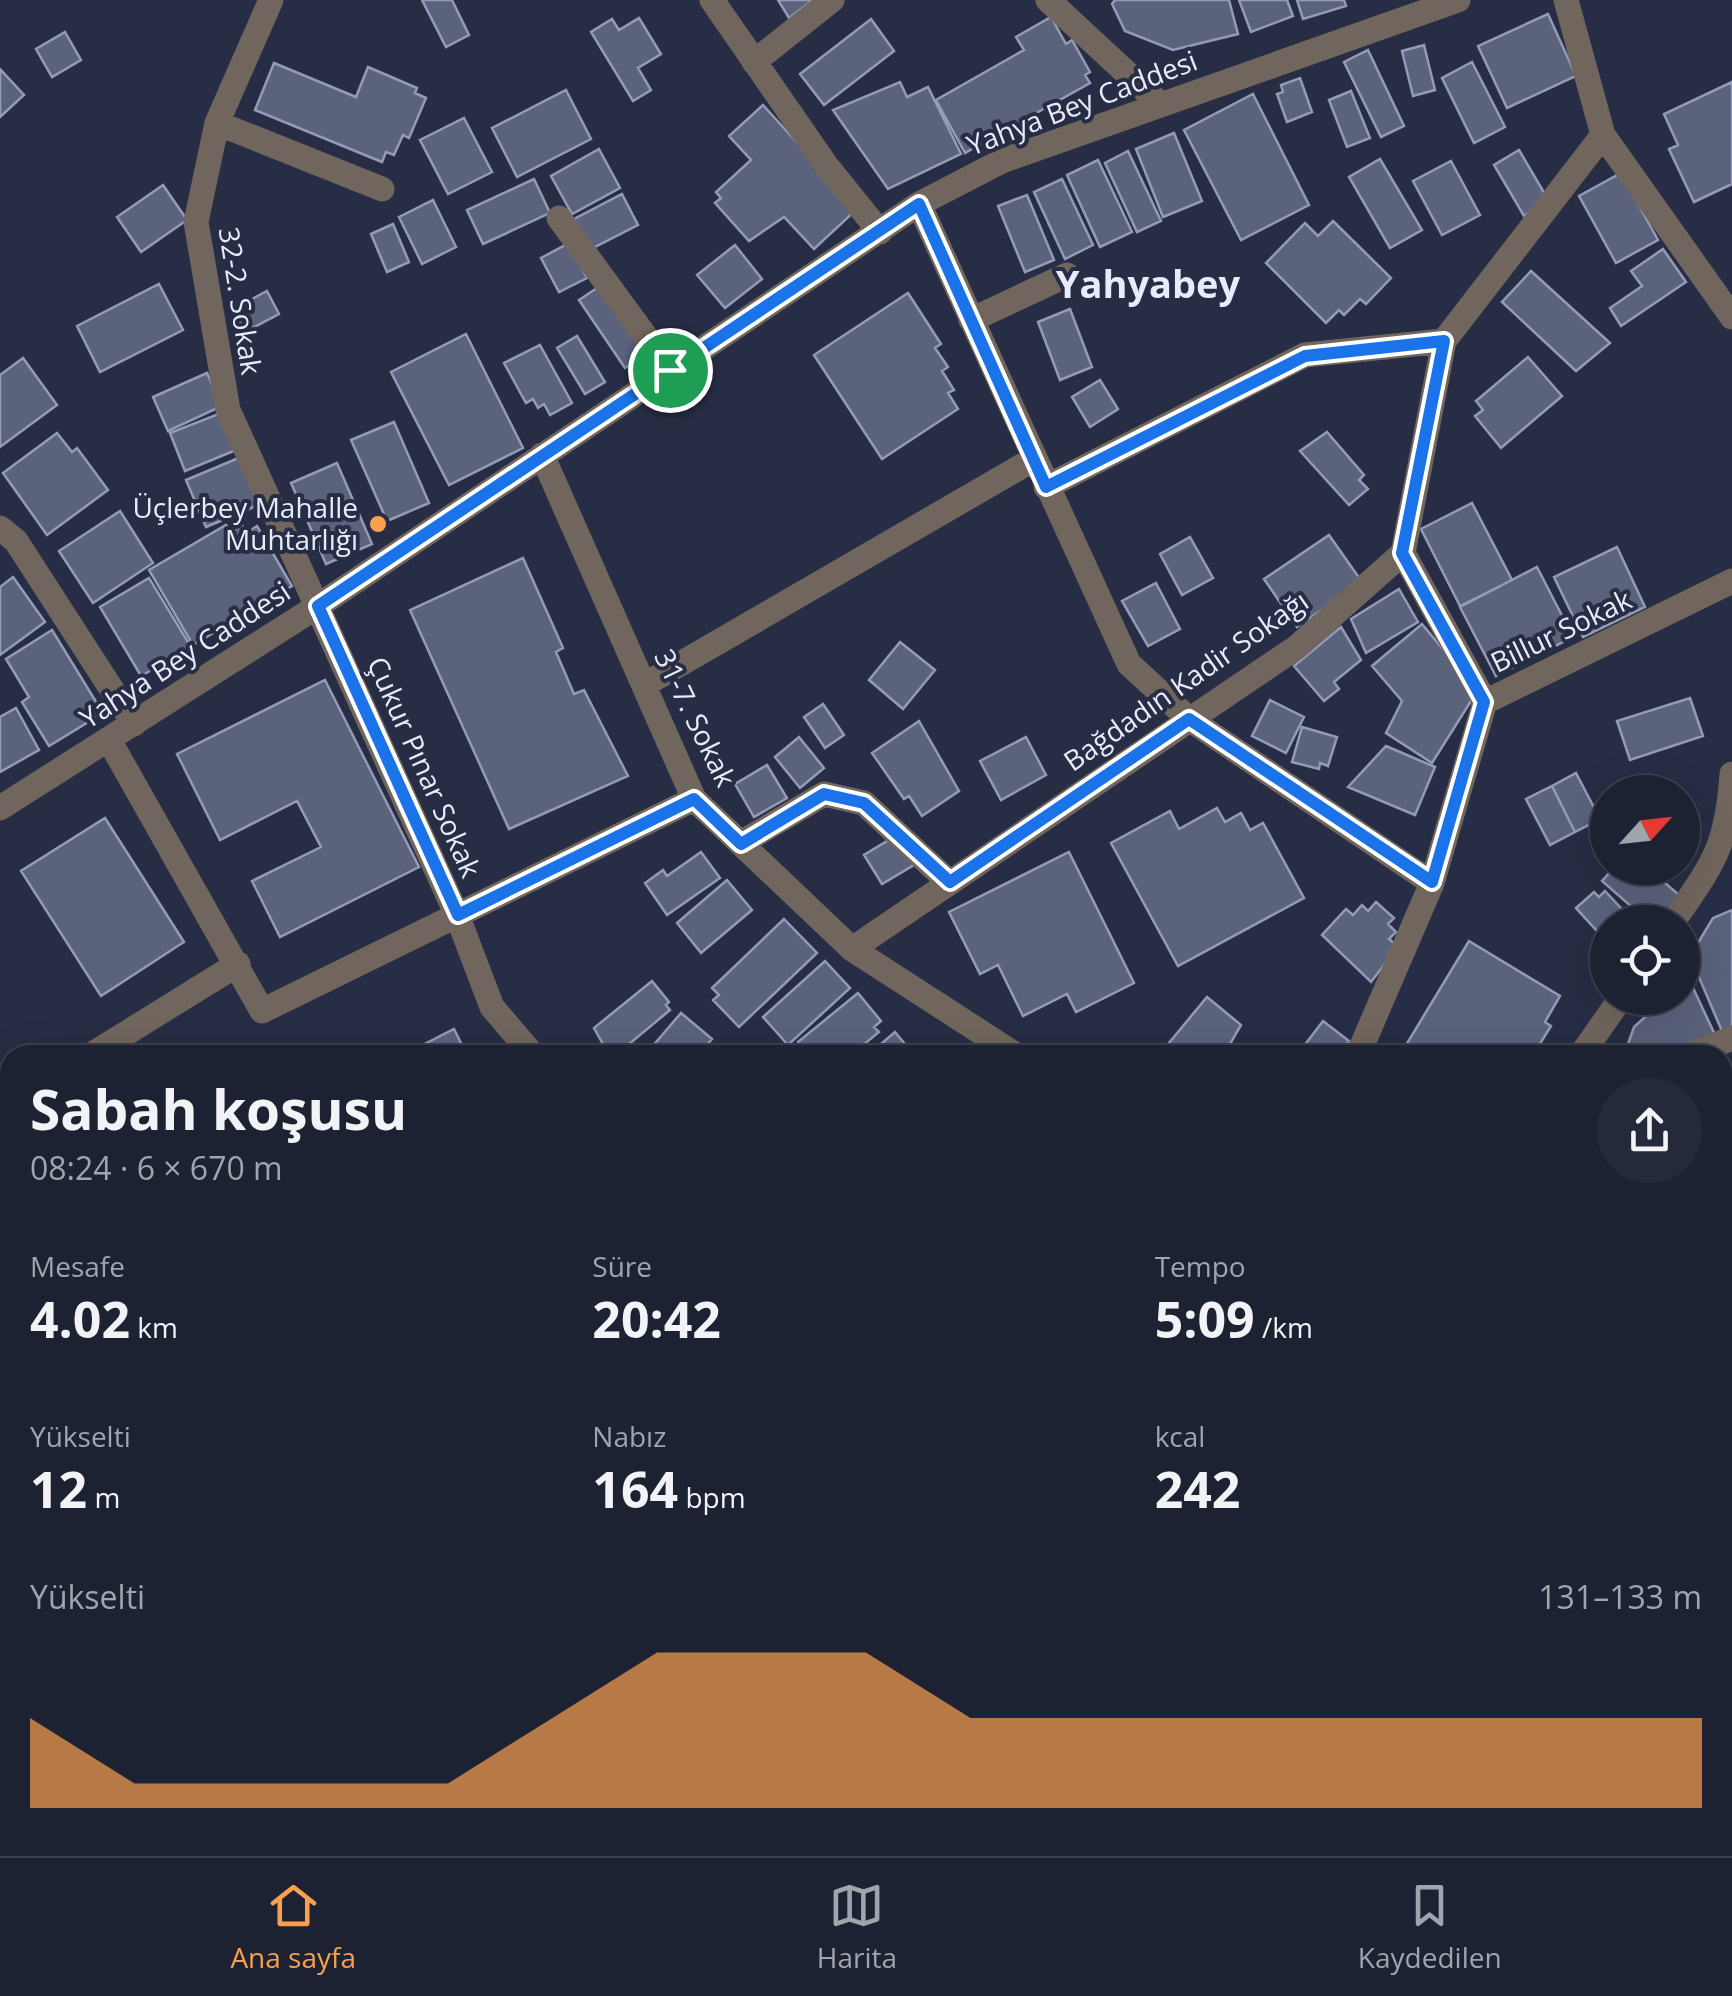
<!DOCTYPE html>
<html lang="tr">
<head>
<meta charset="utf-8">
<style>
	:root { --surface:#1d2233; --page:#252a3b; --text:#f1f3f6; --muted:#a0a4ac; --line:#3b3f4e; --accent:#f99f4d }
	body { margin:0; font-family:"Open Sans",sans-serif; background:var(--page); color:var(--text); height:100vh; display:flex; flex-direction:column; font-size:38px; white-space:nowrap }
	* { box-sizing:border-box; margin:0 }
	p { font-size:32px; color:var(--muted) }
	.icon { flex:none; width:55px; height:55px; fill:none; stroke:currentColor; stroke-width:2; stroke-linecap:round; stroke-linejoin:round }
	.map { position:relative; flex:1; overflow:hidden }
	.sheet { position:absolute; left:0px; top:1045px; width:1732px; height:812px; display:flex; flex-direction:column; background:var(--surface); border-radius:30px 30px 0 0; box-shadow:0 10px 40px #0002,0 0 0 2px var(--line) }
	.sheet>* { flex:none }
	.needle { width:65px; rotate:63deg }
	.buttons { position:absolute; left:1590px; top:775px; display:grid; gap:20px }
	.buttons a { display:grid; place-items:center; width:110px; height:110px; border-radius:50%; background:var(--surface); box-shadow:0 10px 40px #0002,0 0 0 2px var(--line); font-size:50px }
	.pin { position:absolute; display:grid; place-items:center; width:85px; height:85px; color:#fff; margin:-42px; border:5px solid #fff; border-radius:50%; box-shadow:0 2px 10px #0007 }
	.round { display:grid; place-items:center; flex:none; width:105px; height:105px; border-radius:52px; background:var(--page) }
	.summary { display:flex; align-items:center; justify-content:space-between; height:170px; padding:0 30px }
	h1 { font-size:55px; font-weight:700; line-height:75px }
	.stats { display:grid; grid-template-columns:repeat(3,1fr); gap:15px; height:170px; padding:10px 30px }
	.stats div { display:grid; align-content:center }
	.stats b { font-size:50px; font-weight:700 }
	.stats small { font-size:28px; font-weight:400 }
	.stats p { font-size:28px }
	.chart { height:280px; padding:20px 30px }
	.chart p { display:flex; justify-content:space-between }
	.chart svg { width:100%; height:180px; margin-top:10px; fill:var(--accent); opacity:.7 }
	.menu { display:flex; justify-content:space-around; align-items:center; height:140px; border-top:2px solid var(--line); background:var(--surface); font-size:28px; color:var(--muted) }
	.menu a { display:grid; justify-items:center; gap:5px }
	.menu .active { color:var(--accent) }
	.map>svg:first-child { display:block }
</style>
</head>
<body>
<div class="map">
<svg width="1732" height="1856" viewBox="0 0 1732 1856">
	<rect width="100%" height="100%" fill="#272d44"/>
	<path fill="#5b627c" stroke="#939bb7" stroke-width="2.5" d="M422,0H452L469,35L446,47Z
		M778,0H813L789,18Z
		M1115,0H1229L1238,34L1173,50L1125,31L1112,4Z
		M1239,0H1287L1293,16L1251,32Z
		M1297,0H1344L1346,6L1303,19Z
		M1548,14L1576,76L1507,108L1478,46Z
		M1051,17L1066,44L1072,40L1090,72L1085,75L1090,83L965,153L936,100L1024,50L1016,37Z
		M639,18L661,54L638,68L651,90L633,101L591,32L612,19L619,30Z
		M871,19L894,51L824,105L800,74Z
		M65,32L81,60L52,77L36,49Z
		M1424,45L1435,90L1413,96L1402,51Z
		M1368,50L1404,126L1381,137L1344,62Z
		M1472,62L1505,127L1474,143L1442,78Z
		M274,63L356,97L368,67L417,88L415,93L426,98L409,138L403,135L394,155L386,152L382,162L255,110Z
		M0,69L24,95L0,117Z
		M1300,78L1312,112L1287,122L1277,94L1283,92L1281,85Z
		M900,82L907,97L928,87L961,154L888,189L833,110Z
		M1732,82V184L1694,202L1669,149L1678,145L1664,114Z
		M566,90L591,139L517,177L492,128Z
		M1351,91L1370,138L1347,147L1329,100Z
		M1253,94L1309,205L1241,240L1184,130Z
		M763,105L857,209L814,249L784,217L749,241L715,203L721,198L716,192L751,160L729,136Z
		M464,118L492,172L448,194L420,140Z
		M1174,133L1202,201L1163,217L1136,149Z
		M599,149L620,188L572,214L551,176Z
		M1519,150L1546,196L1541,205L1524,216L1494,165Z
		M1128,151L1161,221L1137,232L1105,163Z
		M1380,159L1422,230L1390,248L1349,177Z
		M1098,160L1132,232L1100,247L1067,175Z
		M1451,161L1480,215L1442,235L1413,181Z
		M1621,173L1658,240L1616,263L1579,196Z
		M534,179L550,213L483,244L467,210Z
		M1062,179L1093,245L1065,259L1034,192Z
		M163,185L187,220L141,252L117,217Z
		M622,194L638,225L589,250L574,219Z
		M1027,195L1054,260L1025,272L998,206Z
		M433,200L456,247L422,264L399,217Z
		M1333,221L1391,278L1366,304L1360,299L1344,315L1339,310L1326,323L1266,263L1305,223L1318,236Z
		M393,224L409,262L387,272L371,234Z
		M569,243L587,278L559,292L541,258Z
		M735,245L762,279L725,308L697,275Z
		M1663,249L1686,282L1621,326L1610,308L1642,286L1631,271Z
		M1531,271L1610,343L1576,371L1502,302Z
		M159,284L183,330L100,372L77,326Z
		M603,284L648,353L625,368L579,300Z
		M267,291L279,314L245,332L233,309Z
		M908,293L941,344L935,348L948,367L942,371L954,390L948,393L958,409L882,459L814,355Z
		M1070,309L1092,367L1060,380L1038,322Z
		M466,334L523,448L449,485L391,372Z
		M577,336L605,382L585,394L557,348Z
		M540,345L572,403L550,415L544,404L538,408L533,399L526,403L504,363Z
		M1528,357L1562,396L1501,448L1475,416L1483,410L1476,401Z
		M23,358L57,405L0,447V375Z
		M207,373L222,406L168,431L153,397Z
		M1100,380L1118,409L1090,427L1072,397Z
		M221,413L236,450L185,471L170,433Z
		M394,422L429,503L387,521L351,440Z
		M1327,432L1364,475L1359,480L1368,489L1349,505L1300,451Z
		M57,433L72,452L77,448L108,490L47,535L3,473Z
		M241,457L261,504L206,527L186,480Z
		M337,463L372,544L326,564L291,483Z
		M1472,503L1512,580L1460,606L1421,529Z
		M120,511L153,563L93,603L59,551Z
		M226,525L231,532L242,525L246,533L257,526L292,586L193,645L149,570Z
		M1329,535L1362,582L1297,627L1264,579Z
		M1190,537L1213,578L1182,595L1160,554Z
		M1617,547L1645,607L1583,637L1554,577Z
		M523,558L563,648L556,652L574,694L584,690L628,776L509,829L410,610Z
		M1537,567L1573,637L1496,676L1460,607Z
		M13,577L45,622L0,655V587Z
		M149,578L191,647L141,676L100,607Z
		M1156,583L1180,629L1148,646L1122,601Z
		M1399,589L1418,622L1366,653L1351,619Z
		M1422,624L1466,677L1471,701L1432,763L1386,733L1402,701L1372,666Z
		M1341,627L1361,660L1334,682L1339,689L1324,701L1294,666Z
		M52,630L103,713L49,746L22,702L29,697L6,659Z
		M900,642L935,670L903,709L869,680Z
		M325,680L419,867L280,937L252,881L321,847L297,801L220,840L177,754Z
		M1690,698L1703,736L1630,760L1617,721Z
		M1270,700L1304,717L1286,753L1252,736Z
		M823,704L844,735L825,748L804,717Z
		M16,708L39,750L0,772V717Z
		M919,721L959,791L922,816L909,796L904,799L872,753Z
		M1302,727L1337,737L1328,766L1320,763L1319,769L1292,762Z
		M799,737L824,768L800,788L775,757Z
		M1026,737L1046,775L1001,800L980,761Z
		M1386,746L1435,767L1415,815L1348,787Z
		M767,765L787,798L754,817L735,784Z
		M1576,773L1600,819L1575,832L1552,786Z
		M1552,786L1575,832L1550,845L1526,799Z
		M1217,808L1225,822L1241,813L1250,830L1263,823L1304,898L1178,966L1111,843L1170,811L1179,829Z
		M105,818L184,942L101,996L21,871Z
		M897,835L914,865L882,884L864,855Z
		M701,852L720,878L667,915L645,883L663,870L667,876Z
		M1069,852L1134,983L1076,1012L1067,994L1023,1016L998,965L980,974L949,912Z
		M1614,868H1636L1645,875L1650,870L1686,901L1668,922H1649L1602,881Z
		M727,880L752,910L701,953L677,923Z
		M1605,891L1634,922H1608V943L1576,908L1594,892L1599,897Z
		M1376,902L1394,918L1388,924L1396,932L1389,939L1398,947L1371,982L1322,935L1346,909L1353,915L1362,905L1368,911Z
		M1732,910V1033L1724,1036L1690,956L1713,918Z
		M784,919L817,953L739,1027L713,1000L719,995L712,988Z
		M1469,941L1560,996L1545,1022L1551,1026L1533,1055H1400Z
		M825,961L850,988L788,1045L763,1017Z
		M1688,977L1716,1037L1676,1055H1624L1634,1027L1666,998H1682V983Z
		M652,981L669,1002L666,1005L670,1010L616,1055H609L594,1028Z
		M858,993L881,1021L874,1027L879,1032L851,1055H797L803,1049L798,1042Z
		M1207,997L1241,1025L1227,1049L1234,1055H1159Z
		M681,1013L712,1039L698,1055H645Z
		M1323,1021L1349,1041L1338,1055H1297Z
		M454,1029L467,1055H403Z
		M895,1032L914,1055H868Z
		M10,1059V1090L0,1097V1066Z
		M1722,1155L1732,1173V1188L1722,1193Z
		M1722,1294H1732V1324L1722,1325Z
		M1732,1405V1443L1722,1431V1412Z
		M1732,1501V1544L1722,1548V1506Z
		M1732,1558V1606L1722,1611V1563Z
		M10,1614V1653L3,1659L0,1622Z
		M1732,1815V1856H1685L1680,1848H1722V1820Z
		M10,1817V1848H114L102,1856H10L0,1842V1824Z
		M174,1848H219L222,1856H162Z
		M457,1848H511L513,1850L508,1856H450Z
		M536,1848H563L571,1856H540Z
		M588,1848H628L618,1856H595Z
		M729,1848H835L841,1856H721Z
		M890,1848H934V1856H890Z
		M1162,1848H1238L1232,1856H1162L1158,1853Z
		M1451,1848H1513L1503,1856H1458Z"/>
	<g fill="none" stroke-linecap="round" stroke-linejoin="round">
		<path stroke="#70665d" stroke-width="25" d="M271,0L217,123L196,222L228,410L457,915L492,1007L533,1055
			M712,0L826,165L880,232
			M1048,0L1159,103
			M1566,0L1603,135L1732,317
			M754,62L832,0
			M217,123L382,189
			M919,204L1129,664L1189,719L1432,883
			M559,218L670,370
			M971,320L1067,275
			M542,455L694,799L852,949L1016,1055
			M1046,487L1305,355L1444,341
			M0,528L16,541L134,724
			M1403,553L1485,702
			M644,685L1034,459
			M109,740L262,1011L694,799
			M0,808L318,606L919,204L1002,161L1458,0
			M741,843L824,794L864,803L949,882
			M1673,922C1713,863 1727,848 1732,774
			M852,949L1297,647L1403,553L1444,341L1603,135
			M91,1055L238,964
			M1358,1055L1432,883L1485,702L1732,581
			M1581,1055L1621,998
			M1690,1055L1732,1038
			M0,1112L10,1106
			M1722,1279L1732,1280
			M1722,1718L1732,1732
			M0,1788L10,1779
			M235,1848L238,1856
			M980,1848L1012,1856
			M402,1856L407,1848
			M678,1856L687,1848
			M944,1856L948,1848
			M1298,1856L1306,1848"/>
	</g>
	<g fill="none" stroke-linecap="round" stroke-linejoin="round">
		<defs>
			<path id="route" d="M919,204L1046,487L1305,356L1444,341L1402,553L1484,702L1432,882L1189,719L950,882L864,803L824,794L741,844L694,799L458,915L318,606Z"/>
		</defs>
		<use href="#route" stroke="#fff" stroke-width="20"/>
		<use href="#route" stroke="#1a73e8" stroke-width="12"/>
	</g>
	<circle fill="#f99f4d" stroke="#272d44" stroke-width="4" cx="378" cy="524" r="10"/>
	<g text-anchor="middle" stroke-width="8" stroke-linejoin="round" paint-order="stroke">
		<g font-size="28" fill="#e7ebfa" stroke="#272d44">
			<text transform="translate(1082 103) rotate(-21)" y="10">Yahya Bey Caddesi</text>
			<text transform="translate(240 301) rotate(81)" y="10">32-2. Sokak</text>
			<text transform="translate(1561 631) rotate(-26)" y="10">Billur Sokak</text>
			<text transform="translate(185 655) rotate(-33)" y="10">Yahya Bey Caddesi</text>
			<text transform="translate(1186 681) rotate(-35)" y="10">Bağdadın Kadir Sokağı</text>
			<text transform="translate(695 718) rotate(64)" y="10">31-7. Sokak</text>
			<text transform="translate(424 767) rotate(66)" y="10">Çukur Pınar Sokak</text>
		</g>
		<g font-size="28" fill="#e7ebfa" stroke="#272d44" text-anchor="end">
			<text x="358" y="518">Üçlerbey Mahalle<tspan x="358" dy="32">Muhtarlığı</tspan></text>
		</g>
		<g font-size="38" font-weight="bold" fill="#e7ebfa" stroke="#272d44">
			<text x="1148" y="298">Yahyabey</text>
		</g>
	</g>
</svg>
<div class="buttons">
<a><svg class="needle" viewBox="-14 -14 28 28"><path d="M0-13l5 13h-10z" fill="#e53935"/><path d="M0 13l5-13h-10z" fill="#a0a4ac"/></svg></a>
<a><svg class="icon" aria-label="locate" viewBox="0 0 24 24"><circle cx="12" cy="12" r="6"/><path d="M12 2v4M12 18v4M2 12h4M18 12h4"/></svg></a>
</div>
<div class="pin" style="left:670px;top:370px;background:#1e9e55"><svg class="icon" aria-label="arrive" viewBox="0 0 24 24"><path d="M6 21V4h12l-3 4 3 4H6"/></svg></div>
<section class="sheet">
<div class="summary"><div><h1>Sabah koşusu</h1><p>08:24 · 6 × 670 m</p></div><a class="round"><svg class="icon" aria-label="share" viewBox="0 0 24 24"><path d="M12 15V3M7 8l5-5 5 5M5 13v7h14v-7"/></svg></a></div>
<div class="stats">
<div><p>Mesafe</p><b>4.02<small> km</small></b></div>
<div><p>Süre</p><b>20:42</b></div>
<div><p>Tempo</p><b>5:09<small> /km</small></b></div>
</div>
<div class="stats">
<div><p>Yükselti</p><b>12<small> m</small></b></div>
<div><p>Nabız</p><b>164<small> bpm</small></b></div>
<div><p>kcal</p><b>242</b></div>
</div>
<div class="chart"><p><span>Yükselti</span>131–133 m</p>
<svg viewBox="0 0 160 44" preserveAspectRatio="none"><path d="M0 44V22L10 38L20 38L30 38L40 38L50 22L60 6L70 6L80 6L90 22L100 22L110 22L120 22L130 22L140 22L150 22L160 22V44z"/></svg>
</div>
</section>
</div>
<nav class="menu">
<a class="active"><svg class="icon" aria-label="home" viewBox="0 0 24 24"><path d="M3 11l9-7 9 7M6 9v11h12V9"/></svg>Ana sayfa</a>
<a><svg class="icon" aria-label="map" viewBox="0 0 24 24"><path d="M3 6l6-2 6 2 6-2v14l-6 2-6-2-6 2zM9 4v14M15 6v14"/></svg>Harita</a>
<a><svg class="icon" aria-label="saved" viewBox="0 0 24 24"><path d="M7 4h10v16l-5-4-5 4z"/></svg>Kaydedilen</a>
</nav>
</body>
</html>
